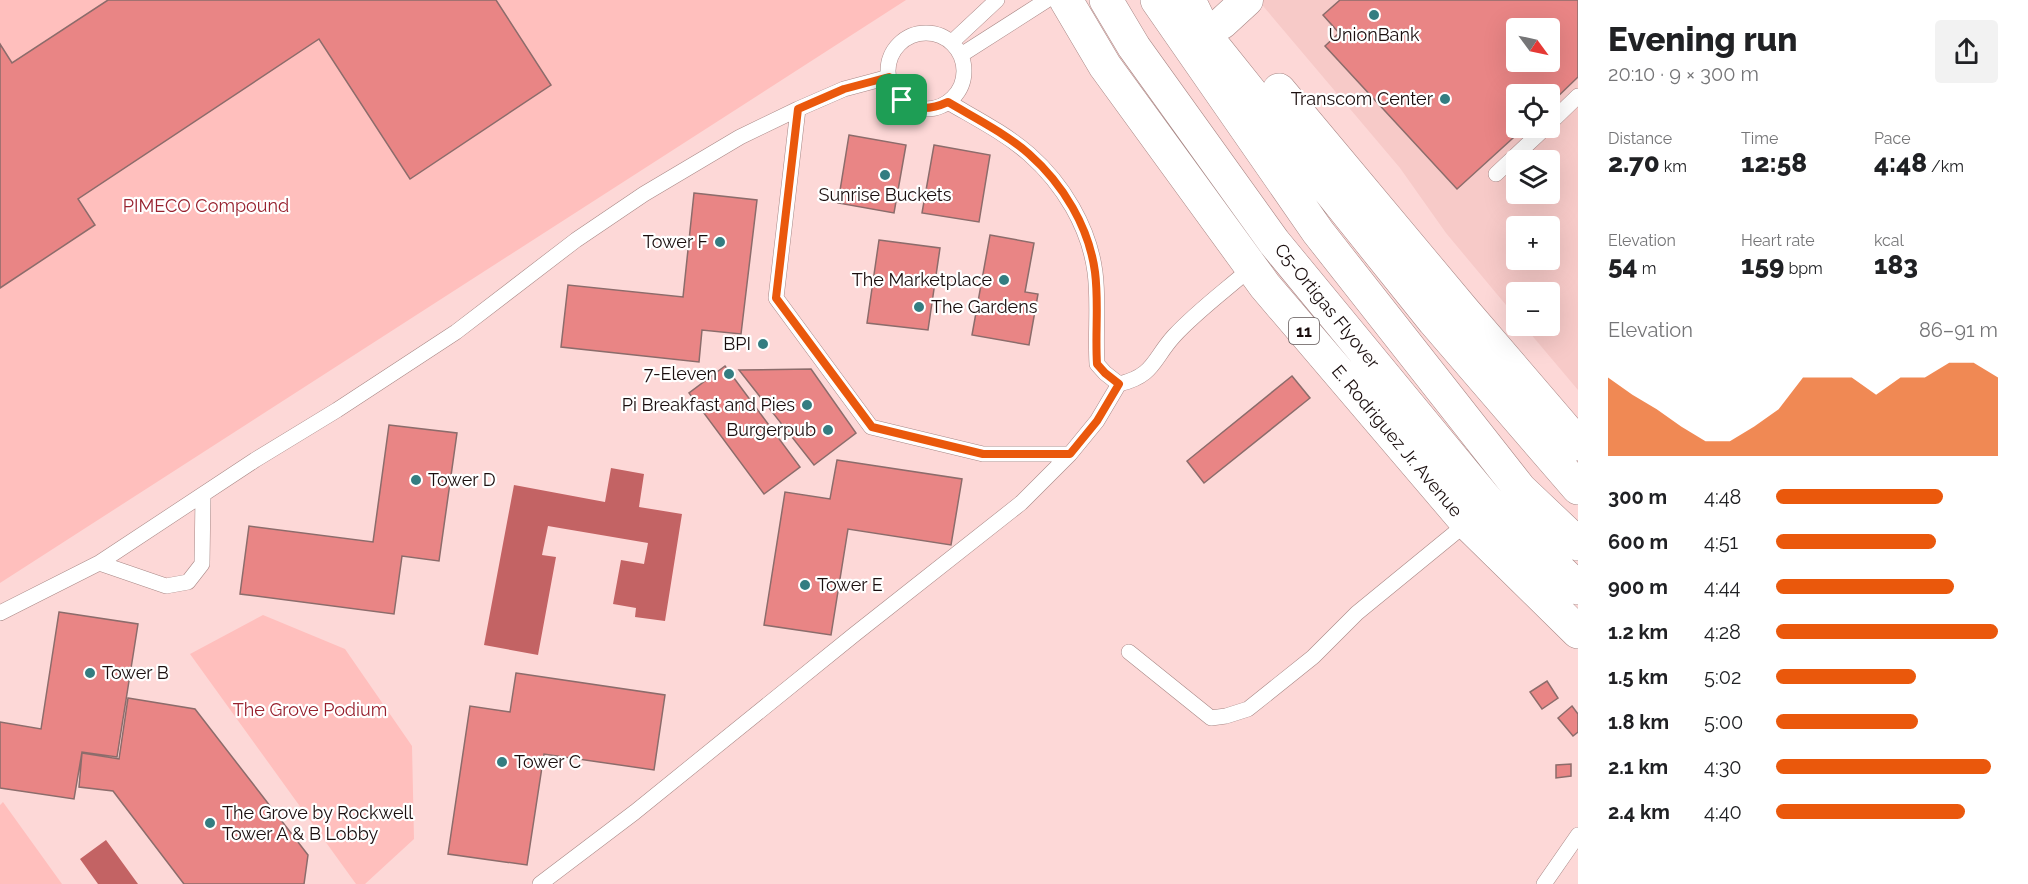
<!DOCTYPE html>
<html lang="en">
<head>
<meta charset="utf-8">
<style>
	:root { --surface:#fff; --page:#f2f2f2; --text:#202124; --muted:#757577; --accent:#ea580c }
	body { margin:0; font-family:Raleway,sans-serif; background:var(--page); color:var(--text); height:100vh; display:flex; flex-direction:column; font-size:22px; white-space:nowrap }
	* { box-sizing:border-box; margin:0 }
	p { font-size:20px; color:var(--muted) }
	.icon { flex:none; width:33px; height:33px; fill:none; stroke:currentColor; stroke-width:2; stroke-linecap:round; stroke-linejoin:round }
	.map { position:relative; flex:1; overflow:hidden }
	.panel { display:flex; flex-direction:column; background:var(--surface); width:450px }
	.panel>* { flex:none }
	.needle { width:39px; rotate:123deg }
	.buttons { position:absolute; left:1506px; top:18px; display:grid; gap:12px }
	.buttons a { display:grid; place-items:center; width:54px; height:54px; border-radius:6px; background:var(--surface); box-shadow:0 6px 24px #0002; font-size:30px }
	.pin { position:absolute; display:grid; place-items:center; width:51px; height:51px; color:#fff; margin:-26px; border-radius:12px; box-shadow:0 3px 9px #0006 }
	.round { display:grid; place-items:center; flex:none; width:63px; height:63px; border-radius:6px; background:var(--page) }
	.summary { display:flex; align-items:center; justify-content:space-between; height:102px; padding:0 30px }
	h1 { font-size:33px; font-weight:800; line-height:45px }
	.metrics { display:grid; grid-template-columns:repeat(3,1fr); gap:9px; height:102px; padding:6px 30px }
	.metrics div { display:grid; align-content:center }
	.metrics b { font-size:26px; font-weight:800 }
	.metrics small { font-size:16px; font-weight:400 }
	.metrics p { font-size:16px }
	.chart { height:168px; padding:12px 30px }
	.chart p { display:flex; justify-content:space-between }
	.chart svg { width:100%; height:108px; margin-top:6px; fill:var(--accent); opacity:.7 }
	ul { padding:0 30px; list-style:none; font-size:20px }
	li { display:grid; grid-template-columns:96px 72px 1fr; align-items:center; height:45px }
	li i { height:15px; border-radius:8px; background:var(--accent) }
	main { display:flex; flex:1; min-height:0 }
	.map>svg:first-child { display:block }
</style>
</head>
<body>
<main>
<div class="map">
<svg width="1578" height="884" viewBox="0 0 1578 884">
	<rect width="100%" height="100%" fill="#fdd8d7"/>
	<path fill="#f7cac8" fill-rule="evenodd" d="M1258,0H1578V390L1524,326H1550V292H1516V317L1446,233L1400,168ZM1516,28H1550V62H1516ZM1516,94H1550V128H1516ZM1516,160H1550V194H1516ZM1516,226H1550V260H1516Z"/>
	<path fill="#ffbfbd" d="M0,0H906L0,583Z
		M263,615L345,649L412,746L414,839L365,884H356L190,654Z
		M3,802L62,884H0V805Z"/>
	<path fill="#c36364" d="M611,468L644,474L639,507L682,514L665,621L635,617L636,608L613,604L621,560L644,564L648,543L548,526L542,555L556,557L538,655L484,645L514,485L605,502Z
		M106,840L138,884H98L80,859Z"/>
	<path fill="#e98585" stroke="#8c6c6b" stroke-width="1.5" fill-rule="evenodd" d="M108,0H496L551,85L410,179L319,39L78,199L95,225L0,288V44L12,63Z
		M1340,0H1578V77L1550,104V94H1516V128H1524L1457,189L1325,46L1339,33L1323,15ZM1516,28H1550V62H1516Z
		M849,135L906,145L894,213L838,203Z
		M934,145L990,155L979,222L922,213Z
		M694,193L757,200L741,334L702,330L699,362L561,347L568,285L683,297Z
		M990,235L1034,243L1025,292L1038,294L1029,345L972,335Z
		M879,240L940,248L928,330L867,323Z
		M725,366L800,467L764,494L689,393Z
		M811,369L856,433L814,465L739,370Z
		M1292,376L1310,398L1204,483L1187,461Z
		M389,425L457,433L439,561L402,556L394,614L240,594L249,526L373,542Z
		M837,460L962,479L951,545L848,529L831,635L764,625L785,492L830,499Z
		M59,612L138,624L117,757L82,752L74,799L0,788V722L41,729Z
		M516,673L665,695L654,770L544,754L527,865L448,854L470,706L510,712Z
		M1547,681L1558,698L1542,709L1530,692Z
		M128,698L195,709L308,855L304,884H184L113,791L79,787L82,753L119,759Z
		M1572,706L1578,714V732L1573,736L1558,718Z
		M1571,764V776L1556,778V765Z"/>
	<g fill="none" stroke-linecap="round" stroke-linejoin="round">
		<defs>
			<path id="lane" d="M888 71a38 38 0 1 1 76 0a38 38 0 1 1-76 0Z
				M952,42L997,0
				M961,55L1047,0
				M948,102C975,118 1005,133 1029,154C1063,184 1089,227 1095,272C1099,302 1095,333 1097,364L1105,373L1119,384C1154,376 1153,359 1174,336C1197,311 1226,290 1252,267
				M798,109L776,298L871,427L983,454H1070
				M1550,123L1578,96
				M1496,174L1545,128
				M99,563L166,586L188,582L202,564L203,495
				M0,613L99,563L255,460L337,410L456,332L576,240L644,194L740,137L798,109L844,89L889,77
				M1129,652L1211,718L1226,716L1248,709L1313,657L1357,613L1467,523
				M540,884L635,812L855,634L1021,503L1070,454L1097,421L1119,384
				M1544,884L1578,835"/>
			<path id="street" d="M1222,23L1247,0"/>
			<path id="primary" d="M1066,0L1105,66L1265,286L1467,523L1578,632
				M1106,0L1134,47L1274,242L1489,503L1578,588
				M1157,0L1318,232L1520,489L1578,544
				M1189,0L1208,39L1434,321L1578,488
				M1279,90L1463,310L1578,444"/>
		</defs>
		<use href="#lane" stroke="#a88785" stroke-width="16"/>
		<use href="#street" stroke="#a88785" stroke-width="33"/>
		<use href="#primary" stroke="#a88785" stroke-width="34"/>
		<use href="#lane" stroke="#fff" stroke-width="15"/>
		<use href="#street" stroke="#fff" stroke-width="32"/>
		<use href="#primary" stroke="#fff" stroke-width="33"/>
	</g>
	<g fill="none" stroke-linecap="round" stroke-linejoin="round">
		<defs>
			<path id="route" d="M889,77C899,107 919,115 948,102C975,118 1005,133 1029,154C1063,184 1089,227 1095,272C1099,303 1095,333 1097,364L1105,373L1119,384L1097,421L1070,454H983L872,427L776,298L798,109L844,89Z"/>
		</defs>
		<use href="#route" stroke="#fff" stroke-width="12"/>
		<use href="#route" stroke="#ea580c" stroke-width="8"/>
	</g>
	<g fill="#347d81" stroke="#fff" stroke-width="2">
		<circle cx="1374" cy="15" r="6"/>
		<circle cx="1445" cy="99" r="6"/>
		<circle cx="885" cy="175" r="6"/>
		<circle cx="720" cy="242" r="6"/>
		<circle cx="1004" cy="280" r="6"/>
		<circle cx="919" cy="307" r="6"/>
		<circle cx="763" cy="344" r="6"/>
		<circle cx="729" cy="374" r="6"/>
		<circle cx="807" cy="405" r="6"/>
		<circle cx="828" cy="430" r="6"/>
		<circle cx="416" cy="480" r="6"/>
		<circle cx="805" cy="585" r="6"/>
		<circle cx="90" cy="673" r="6"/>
		<circle cx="502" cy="762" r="6"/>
		<circle cx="210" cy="823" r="6"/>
	</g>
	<g text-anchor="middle" stroke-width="4.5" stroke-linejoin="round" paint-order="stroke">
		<rect fill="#fff" stroke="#5f5656" stroke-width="1.5" x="1289" y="318" width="30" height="26" rx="4.5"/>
		<g font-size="16" font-weight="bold" fill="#1a0e0e">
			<text x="1304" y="337">11</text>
		</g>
		<g font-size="18" fill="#1a0e0e" stroke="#fff" text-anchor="end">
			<text x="1374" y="41" text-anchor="middle">UnionBank</text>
			<text x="1433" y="105">Transcom Center</text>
			<text x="885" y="201" text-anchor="middle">Sunrise Buckets</text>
			<text x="708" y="248">Tower F</text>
			<text x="992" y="286">The Marketplace</text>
			<text x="931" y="313" text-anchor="start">The Gardens</text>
			<text x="751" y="350">BPI</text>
			<text x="717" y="380">7-Eleven</text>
			<text x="795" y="411">Pi Breakfast and Pies</text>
			<text x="816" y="436">Burgerpub</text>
			<text x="428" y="486" text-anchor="start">Tower D</text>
			<text x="817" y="591" text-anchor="start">Tower E</text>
			<text x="102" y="679" text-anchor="start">Tower B</text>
			<text x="514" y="768" text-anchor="start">Tower C</text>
			<text x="222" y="819" text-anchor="start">The Grove by Rockwell<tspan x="222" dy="21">Tower A &amp; B Lobby</tspan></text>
		</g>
		<g font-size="18" fill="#97212e" stroke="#fff">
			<text x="206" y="212">PIMECO Compound</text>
			<text x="310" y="716">The Grove Podium</text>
		</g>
		<g font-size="18" fill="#1a0e0e" stroke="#fff">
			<text transform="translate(1327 306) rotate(51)" y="6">C5-Ortigas Flyover</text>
			<text transform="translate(1397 441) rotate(50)" y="6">E. Rodriguez Jr. Avenue</text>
		</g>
	</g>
</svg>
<div class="buttons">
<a><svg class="needle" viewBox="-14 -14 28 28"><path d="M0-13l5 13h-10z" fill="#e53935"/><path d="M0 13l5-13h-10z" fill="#757577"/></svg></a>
<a><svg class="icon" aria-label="locate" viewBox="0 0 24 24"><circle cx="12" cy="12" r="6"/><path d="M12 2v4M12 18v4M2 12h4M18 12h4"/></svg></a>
<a><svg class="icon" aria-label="layers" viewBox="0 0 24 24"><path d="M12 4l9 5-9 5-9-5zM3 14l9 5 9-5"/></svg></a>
<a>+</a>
<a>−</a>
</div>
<div class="pin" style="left:902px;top:100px;background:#1e9e55"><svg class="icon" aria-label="arrive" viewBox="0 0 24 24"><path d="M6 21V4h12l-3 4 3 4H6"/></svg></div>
</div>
<section class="panel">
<div class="summary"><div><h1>Evening run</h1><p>20:10 · 9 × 300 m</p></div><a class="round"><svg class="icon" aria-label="share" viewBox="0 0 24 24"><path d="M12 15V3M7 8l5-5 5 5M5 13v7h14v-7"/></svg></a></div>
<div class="metrics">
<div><p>Distance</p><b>2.70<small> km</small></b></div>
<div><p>Time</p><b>12:58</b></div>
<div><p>Pace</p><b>4:48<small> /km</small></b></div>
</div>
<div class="metrics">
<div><p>Elevation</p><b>54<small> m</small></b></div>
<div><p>Heart rate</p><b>159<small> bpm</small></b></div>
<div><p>kcal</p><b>183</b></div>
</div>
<div class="chart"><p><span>Elevation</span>86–91 m</p>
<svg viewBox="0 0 160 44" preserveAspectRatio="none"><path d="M0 44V12L10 19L20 25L30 32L40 38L50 38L60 32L70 25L80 12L90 12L100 12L110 19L120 12L130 12L140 6L150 6L160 12V44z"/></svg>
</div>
<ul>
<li><b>300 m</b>4:48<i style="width:75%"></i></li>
<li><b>600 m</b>4:51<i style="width:72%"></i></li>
<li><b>900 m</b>4:44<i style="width:80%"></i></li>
<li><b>1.2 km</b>4:28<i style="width:100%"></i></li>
<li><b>1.5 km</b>5:02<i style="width:63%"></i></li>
<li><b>1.8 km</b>5:00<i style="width:64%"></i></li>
<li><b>2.1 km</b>4:30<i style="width:97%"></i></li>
<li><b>2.4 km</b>4:40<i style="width:85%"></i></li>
</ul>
</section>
</main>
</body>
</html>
